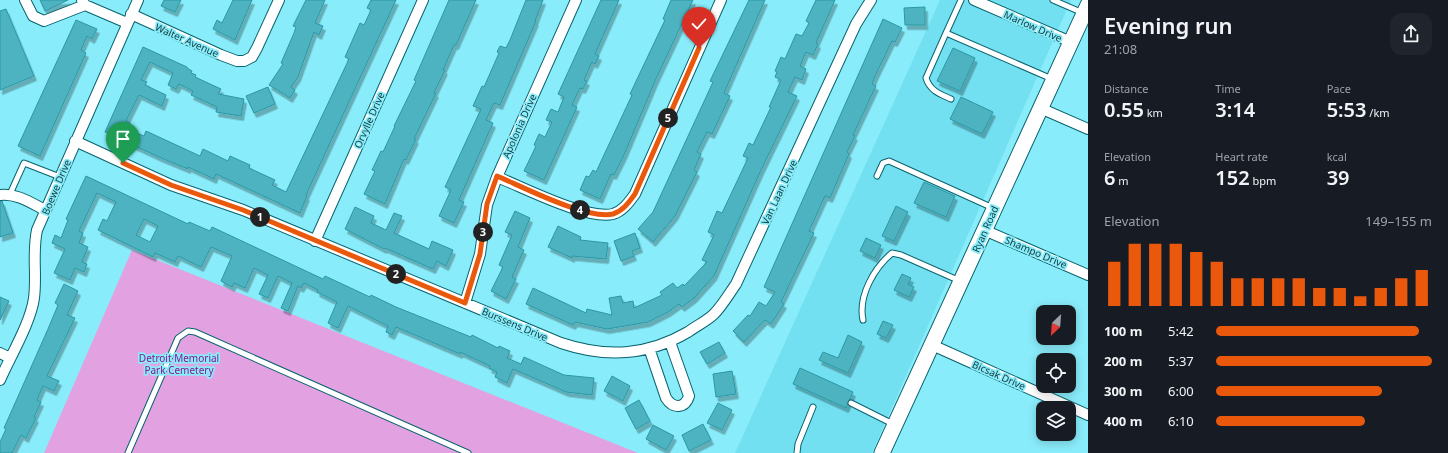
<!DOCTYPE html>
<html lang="en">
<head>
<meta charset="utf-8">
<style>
	:root { --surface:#171b24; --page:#20242c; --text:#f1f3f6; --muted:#9ea1a6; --accent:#ea580c }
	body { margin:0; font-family:"Noto Sans",sans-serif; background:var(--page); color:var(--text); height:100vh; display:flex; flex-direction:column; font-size:15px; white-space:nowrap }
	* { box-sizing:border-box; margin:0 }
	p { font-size:13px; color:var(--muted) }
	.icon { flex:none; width:22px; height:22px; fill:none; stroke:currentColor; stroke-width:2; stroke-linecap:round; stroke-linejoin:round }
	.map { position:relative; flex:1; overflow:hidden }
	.sheet { display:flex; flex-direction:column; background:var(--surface); width:360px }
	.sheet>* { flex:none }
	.needle { width:26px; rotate:205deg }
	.controls { position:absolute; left:1036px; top:305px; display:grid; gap:8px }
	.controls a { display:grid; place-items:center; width:40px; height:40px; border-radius:8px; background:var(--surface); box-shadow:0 2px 10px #0003; font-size:20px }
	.pin { position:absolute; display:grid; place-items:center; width:34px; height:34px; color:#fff; margin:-41px -17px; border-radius:50% 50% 50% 0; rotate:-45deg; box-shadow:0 0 4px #0007 }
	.pin .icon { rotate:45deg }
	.km { position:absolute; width:20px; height:20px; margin:-10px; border-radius:50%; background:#222; color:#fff; font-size:11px; line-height:20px; text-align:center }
	.round { display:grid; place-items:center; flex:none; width:42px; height:42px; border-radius:12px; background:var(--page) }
	.summary { display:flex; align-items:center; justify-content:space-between; height:68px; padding:0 16px }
	h1 { font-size:22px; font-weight:600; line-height:30px }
	.metrics { display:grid; grid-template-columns:repeat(3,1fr); gap:6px; height:68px; padding:4px 16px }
	.metrics div { display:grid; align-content:center }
	.metrics b { font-size:20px; font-weight:600 }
	.metrics small { font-size:11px; font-weight:400 }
	.metrics p { font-size:11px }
	.chart { height:112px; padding:8px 16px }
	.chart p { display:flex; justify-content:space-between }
	.chart svg { width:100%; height:72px; margin-top:4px; stroke:var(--accent); stroke-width:6 }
	ul { padding:0 16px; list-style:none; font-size:13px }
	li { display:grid; grid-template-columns:64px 48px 1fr; align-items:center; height:30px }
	li i { height:10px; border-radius:5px; background:var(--accent) }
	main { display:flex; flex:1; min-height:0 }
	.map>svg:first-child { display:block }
</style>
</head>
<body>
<main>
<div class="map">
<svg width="1088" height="453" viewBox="0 0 1088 453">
	<defs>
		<filter id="shadow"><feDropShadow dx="2.5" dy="4.5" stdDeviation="0" flood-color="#0004"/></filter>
	</defs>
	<rect width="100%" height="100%" fill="#89ecfa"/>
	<path fill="#72e0f0" d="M940,0H1071L872,453H735Z"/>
	<path fill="#e2a2e1" d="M132,250L638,453H44Z"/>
	<path fill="#4db3c0" stroke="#2b97a4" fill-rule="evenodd" filter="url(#shadow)" d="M40,0H68L45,11Z
		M164,0H181L175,12L161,6Z
		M233,0H252L235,40L213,29L217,20L222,23Z
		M306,0H325L315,23L323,26L319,35L314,32L298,77L291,87L295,90L290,98L269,85L283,64L281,63L294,33L296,27L293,26Z
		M371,0H396L306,195L307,196L300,213L216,174L214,179L188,167V169L159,157L105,132L143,47L187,67V68L192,71L191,73L196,75L195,77L221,89L218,94L244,99L241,116L216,112L217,107L191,95L193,91L179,84L176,89L168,85L173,73L150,62L141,80L147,82L145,85L166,95L162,106L139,95L126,121L130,123L127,129L144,136L146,131L200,156L203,149L228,161L230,156L250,165L249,168L275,180L272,185L286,192L349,59L345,57L360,23L364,25L371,10L367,8Z
		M449,0H476L456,45H454L443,70H445L434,93H436L414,139H416L406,160L404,159L385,204L364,194L375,171L372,170L381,151L383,152L395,126H394L416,81L414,80Z
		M526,0H543L535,21H536L500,105L494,103L486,120L493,123L459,200L464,202L454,223L439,216L451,190L445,187L481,109L473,106L482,86L484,87L499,53L497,52L500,46L506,48L510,40Z
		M601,0H619L595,54L599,56L595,64L592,62L584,80L587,81L583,89L580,88L572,105L577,107L544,180L524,171L536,146L534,145L539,134L545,137L552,122L546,120L551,109L558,112L564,97L558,94Z
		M671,0H693L655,81L624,155L614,175L611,174L600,199L580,190L586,176L589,177L593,170L596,172L632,95L630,94L665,20L663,19Z
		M749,0H765L724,93L730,96L712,134L707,132L697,152L701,154L694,170L697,172L675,216L653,242L638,229L653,212L713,82L710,81Z
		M816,0H835L816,43L818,44L813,55L806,52L800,66L806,69L802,80L795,77L788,92L797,96L761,170L714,276L694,298L682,307L679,304L668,312L648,322L607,329L575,322L573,325L526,304L533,288L586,313L587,309L612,315L609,298L621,296L623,303L633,301L634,308L662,295L660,292L673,283L677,288L683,284L684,286L707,262L702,260L714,235L708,232L717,211L722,213L748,158L743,156L749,143L753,145L771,107H769L781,80L775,77L777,72L775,71L781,57L785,59L796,34L802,36L809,23L806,21Z
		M925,7V25H905L904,8Z
		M6,9L34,76L0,90V11Z
		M883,19L902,28L895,42L892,41L875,76L872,84L876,86L853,135L855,136L847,152L849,154L830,198L825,196L809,231L814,233L781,302L784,304L771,324L765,320L744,342L733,331L748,315L750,316L759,302L766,306L775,292L764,287Z
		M76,20L97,29L92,39L87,36L81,50L86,53L40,156L18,146Z
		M953,48L975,58L960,91L937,81Z
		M268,87L275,104L254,113L246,96Z
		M961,97L993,112L982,134L950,119Z
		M86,176L188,224L189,222L210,231L212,227L323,279L325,276L370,297L371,295L396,307L471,337L472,335L498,348L499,346L510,351L507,358L521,364L524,357L564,375L594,378L592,395L566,392L513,369L507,383L495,377L497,372L489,368L490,366L460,352V354L396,327L392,335L386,332L388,326L348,306L338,328L328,323L337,302L317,292L318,290L304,283L301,288L298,286L288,311L281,308L292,283L278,276L268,298L259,294L268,275L254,268L245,288L234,283L232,287L221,281L232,256L211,247L201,267L178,256L175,262L155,253L153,257L98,230L103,219L107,221L116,202L97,193L79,231L83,233L79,243L88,247L82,262L87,264L84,272L75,268L70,280L54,273L65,249L52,243L55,235L61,238L68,220L66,219ZM144,219L158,226L150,242L136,235Z
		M924,182L955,196L946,217L914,203Z
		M0,201H2L13,233L0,237Z
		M896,206L908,212L894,241L882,236Z
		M355,207L374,216L371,223L386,230L394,213L402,216L394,233L429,249L432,241L453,250L446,266L437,261L433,269L385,248L384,249L345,229Z
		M515,211L530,218L518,247L524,250L512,277L516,279L506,299L491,291L503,267L499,265L512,235L505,232Z
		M558,226L581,237L580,240L608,243L606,259L572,256V258L548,247Z
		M635,233L640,248L632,251L634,256L621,261L614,241Z
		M866,238L881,245L875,258L860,251Z
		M902,274L911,278L908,284L914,287L909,297L894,290Z
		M64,284L78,291L67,315L75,318L47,376L59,381L54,391L43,386L37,400L41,402L34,417L36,418L26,438L21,435L12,453H0V442L6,429L4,428L48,329L58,305L55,303Z
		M0,297L9,301L0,320Z
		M883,321L893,325L886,338L877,334Z
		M848,335L862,342L848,373L819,360L823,352L838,358Z
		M719,342L725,353L707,364L700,352Z
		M800,368L853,392L846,408L793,384Z
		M732,371L736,394L716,397L713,374Z
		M612,376L630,386L623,401L604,391Z
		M639,400L650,421L636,429L625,408Z
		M718,403L732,410L722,430L707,423Z
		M703,424L711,440L689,451L682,435Z
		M653,425L674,436L666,450L646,439Z"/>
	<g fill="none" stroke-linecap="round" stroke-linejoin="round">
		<defs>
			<path id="lane" d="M1053,0L1083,13
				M946,33L961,0
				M951,99C940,94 930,91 926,78L946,33L1052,79
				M877,176L883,163L889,161L993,208
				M10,194L24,163L60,177
				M863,320C858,296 874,268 892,253L901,255L960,281
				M851,403L893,424
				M128,453L178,338L188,331L195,332L468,453
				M797,453L798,444L813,407"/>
			<path id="street" d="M25,0L33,16L44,21L85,5
				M82,0L85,5L127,23
				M974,0L1071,42
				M131,14L221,55L237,61H244L252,57L257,48L279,0
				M1040,108L1088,129
				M75,141L171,185L243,210L561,343C606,358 647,356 688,332C696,326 707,321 714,314C722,306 729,294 736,284L856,24L871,0
				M497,177C523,187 586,220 613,214C623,211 629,202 635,194L721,0
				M0,195C17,193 31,203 45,210
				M984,230L1088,275
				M315,241L423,0
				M465,303L480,254L487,205L497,177L576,0
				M932,345L1088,415
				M649,348L666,398C673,409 685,409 689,396L670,342
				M0,353L10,358
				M0,380C10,357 31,322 34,298C37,275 32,253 37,230L138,0"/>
			<path id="secondary" d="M882,453L1088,5"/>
		</defs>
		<use href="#lane" stroke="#08636d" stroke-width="7"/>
		<use href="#street" stroke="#08636d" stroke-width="12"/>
		<use href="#secondary" stroke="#08636d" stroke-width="17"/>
		<use href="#lane" stroke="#fff" stroke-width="5"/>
		<use href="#street" stroke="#fff" stroke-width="10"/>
		<use href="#secondary" stroke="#fff" stroke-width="15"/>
	</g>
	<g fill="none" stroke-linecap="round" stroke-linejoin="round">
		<defs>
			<path id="route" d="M123,163L171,185L243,210L465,303L480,254L487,204L497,176C523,187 587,220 613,214C623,211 629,202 635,194L699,48"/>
		</defs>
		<use href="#route" stroke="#fff" stroke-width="8"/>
		<use href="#route" stroke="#ea580c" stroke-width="5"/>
	</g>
	<g text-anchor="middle" stroke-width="3.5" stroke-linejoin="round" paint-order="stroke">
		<g font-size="10" fill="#144045" stroke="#89ecfa">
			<text transform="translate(1033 26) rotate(24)" y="4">Marlow Drive</text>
			<text transform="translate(187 40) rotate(24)" y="4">Walter Avenue</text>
			<text transform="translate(369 120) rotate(-66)" y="4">Orvylle Drive</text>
			<text transform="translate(519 126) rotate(-66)" y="4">Apolonia Drive</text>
			<text transform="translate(56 187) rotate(-67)" y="4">Boewe Drive</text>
			<text transform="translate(779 192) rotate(-65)" y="4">Van Laan Drive</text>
			<text transform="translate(985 229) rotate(-66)" y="4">Ryan Road</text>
			<text transform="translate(1036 252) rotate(23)" y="4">Shampo Drive</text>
			<text transform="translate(515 324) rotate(23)" y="4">Burssens Drive</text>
			<text transform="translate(999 375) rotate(24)" y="4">Bicsak Drive</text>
		</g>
		<g font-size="10" fill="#8a168d" stroke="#89ecfa">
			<text x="179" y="362">Detroit Memorial<tspan x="179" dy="12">Park Cemetery</tspan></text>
		</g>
	</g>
</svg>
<div class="controls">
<a><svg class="needle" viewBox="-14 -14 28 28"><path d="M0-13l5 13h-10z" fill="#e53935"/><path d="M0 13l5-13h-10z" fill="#9ea1a6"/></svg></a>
<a><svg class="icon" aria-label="locate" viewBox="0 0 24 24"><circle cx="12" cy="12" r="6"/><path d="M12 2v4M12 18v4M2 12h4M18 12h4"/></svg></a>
<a><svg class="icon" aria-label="layers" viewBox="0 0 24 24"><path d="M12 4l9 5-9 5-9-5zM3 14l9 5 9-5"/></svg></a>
</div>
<div class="pin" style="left:123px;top:163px;background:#1e9e55"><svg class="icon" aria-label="arrive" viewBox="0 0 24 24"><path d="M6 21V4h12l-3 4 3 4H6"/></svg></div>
<div class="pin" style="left:699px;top:48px;background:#d93025"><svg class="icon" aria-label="check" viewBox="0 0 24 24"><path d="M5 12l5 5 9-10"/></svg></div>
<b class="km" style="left:260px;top:217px">1</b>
<b class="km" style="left:396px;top:274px">2</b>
<b class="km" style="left:483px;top:232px">3</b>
<b class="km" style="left:580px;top:210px">4</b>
<b class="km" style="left:668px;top:118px">5</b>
</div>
<section class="sheet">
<div class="summary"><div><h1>Evening run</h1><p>21:08</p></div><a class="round"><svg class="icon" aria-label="share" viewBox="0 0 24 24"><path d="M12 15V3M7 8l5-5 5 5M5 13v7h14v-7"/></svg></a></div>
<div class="metrics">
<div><p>Distance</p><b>0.55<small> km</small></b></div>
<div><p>Time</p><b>3:14</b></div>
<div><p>Pace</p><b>5:53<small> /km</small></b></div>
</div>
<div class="metrics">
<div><p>Elevation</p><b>6<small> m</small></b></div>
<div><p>Heart rate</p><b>152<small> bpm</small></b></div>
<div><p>kcal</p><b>39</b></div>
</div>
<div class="chart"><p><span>Elevation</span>149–155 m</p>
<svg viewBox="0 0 160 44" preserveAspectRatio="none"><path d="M5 44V17M15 44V6M25 44V6M35 44V6M45 44V11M55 44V17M65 44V27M75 44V27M85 44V27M95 44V27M105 44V33M115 44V33M125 44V38M135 44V33M145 44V27M155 44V22"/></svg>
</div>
<ul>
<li><b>100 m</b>5:42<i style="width:94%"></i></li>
<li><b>200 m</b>5:37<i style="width:100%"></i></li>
<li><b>300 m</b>6:00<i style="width:77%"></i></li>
<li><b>400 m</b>6:10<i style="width:69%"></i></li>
</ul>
</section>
</main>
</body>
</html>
